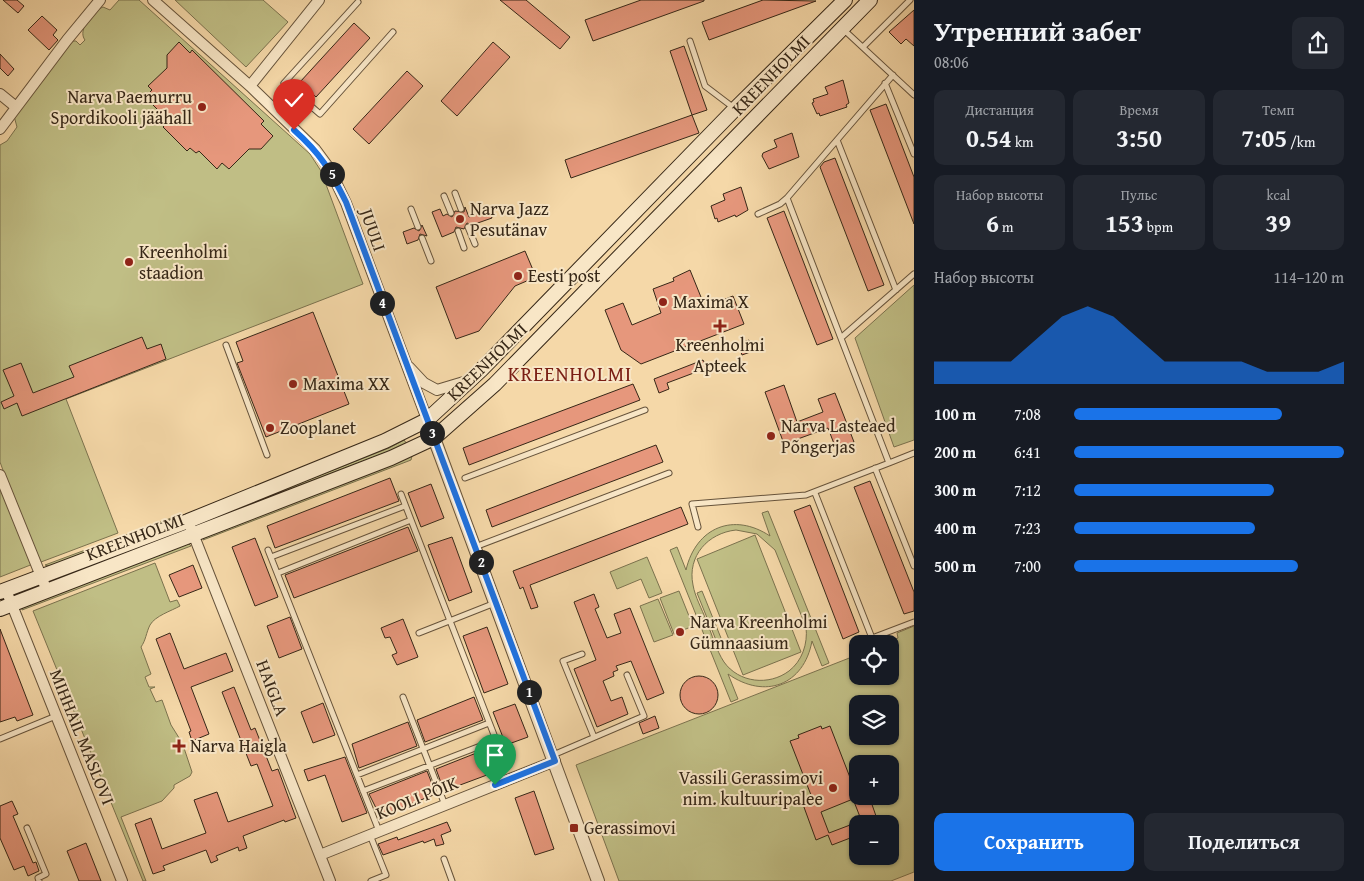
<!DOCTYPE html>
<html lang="ru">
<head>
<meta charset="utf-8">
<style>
	:root { --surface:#171b24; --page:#242831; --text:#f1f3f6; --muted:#9ea1a6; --accent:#1a73e8 }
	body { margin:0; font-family:"Gentium Book Plus",serif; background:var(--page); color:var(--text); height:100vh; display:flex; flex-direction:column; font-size:19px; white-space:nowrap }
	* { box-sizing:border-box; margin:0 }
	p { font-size:16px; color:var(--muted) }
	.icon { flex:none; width:28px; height:28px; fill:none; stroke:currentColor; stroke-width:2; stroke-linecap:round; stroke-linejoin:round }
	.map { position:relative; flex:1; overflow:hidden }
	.side { display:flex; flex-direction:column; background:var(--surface); width:450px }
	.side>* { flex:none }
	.controls { position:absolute; left:849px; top:635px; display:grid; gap:10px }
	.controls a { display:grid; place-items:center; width:50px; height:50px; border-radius:10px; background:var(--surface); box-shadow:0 1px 4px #0004; font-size:25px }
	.pin { position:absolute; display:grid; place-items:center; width:42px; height:42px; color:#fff; margin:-51px -21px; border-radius:50% 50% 50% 0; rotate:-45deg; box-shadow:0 0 5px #0007 }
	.pin .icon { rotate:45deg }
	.km { position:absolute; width:25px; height:25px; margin:-12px; border-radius:50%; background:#222; color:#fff; font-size:14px; line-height:25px; text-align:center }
	.round { display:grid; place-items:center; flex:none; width:52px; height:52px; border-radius:10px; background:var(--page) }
	.overview { display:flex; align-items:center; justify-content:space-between; height:85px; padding:0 20px }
	h1 { font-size:28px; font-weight:700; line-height:38px }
	.stats { display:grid; grid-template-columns:repeat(3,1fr); gap:8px; height:85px; padding:5px 20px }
	.stats div { display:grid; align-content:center; border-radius:10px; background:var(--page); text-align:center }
	.stats b { font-size:25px; font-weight:700 }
	.stats small { font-size:14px; font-weight:400 }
	.stats p { font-size:14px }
	.chart { height:140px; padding:10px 20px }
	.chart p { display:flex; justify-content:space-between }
	.chart svg { width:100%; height:90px; margin-top:5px; fill:var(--accent); opacity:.7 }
	.cta { display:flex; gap:10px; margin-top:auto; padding:10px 20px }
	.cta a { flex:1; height:58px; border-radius:10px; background:var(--accent); color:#fff; font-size:20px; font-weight:700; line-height:58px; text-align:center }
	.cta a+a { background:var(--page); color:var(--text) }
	ul { padding:0 20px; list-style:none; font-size:16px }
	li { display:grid; grid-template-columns:80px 60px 1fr; align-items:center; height:38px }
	li i { height:12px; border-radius:6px; background:var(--accent) }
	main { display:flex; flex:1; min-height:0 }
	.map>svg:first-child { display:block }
</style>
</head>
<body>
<main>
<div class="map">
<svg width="914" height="881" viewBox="0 0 914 881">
	<rect width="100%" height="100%" fill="#f5d8a8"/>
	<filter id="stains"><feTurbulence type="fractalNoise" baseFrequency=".004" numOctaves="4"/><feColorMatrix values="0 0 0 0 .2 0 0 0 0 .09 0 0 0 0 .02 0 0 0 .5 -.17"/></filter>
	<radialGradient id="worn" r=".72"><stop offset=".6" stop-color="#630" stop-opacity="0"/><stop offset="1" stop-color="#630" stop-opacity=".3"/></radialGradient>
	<path fill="#c0be85" stroke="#7b724e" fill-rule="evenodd" d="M119,0H139L310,154L321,171L363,284L66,399L118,533L41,562L26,533L0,462V145L7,141L17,127L14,116L71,41H76L80,45L85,40C77,30 93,11 103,7L110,10Z
		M175,0H263L288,22L246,67Z
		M914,285V440L894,447L855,338Z
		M404,440L407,444L199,527L198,523L389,448Z
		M412,456L411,460L203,540L205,536Z
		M0,485L33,564L0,577Z
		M768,511L829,663L822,666L812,641C804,685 765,700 728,674L738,699L731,702L670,550L677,547L686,570C696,527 734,512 770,536L762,513ZM736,530L757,534L775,550L806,627C808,644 802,661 789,671C769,686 739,683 724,662C716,650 712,634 706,620C702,609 695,597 693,585C687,556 708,533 736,530Z
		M174,517V521L52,567L45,565Z
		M755,535L801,652L743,675L697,559Z
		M188,543L191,546L22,610V608Z
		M647,557L662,593L649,598L641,579L617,589L610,572Z
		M155,563L170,602L177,600L180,606C171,611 155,616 150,625C146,633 146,640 141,647L151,674L145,677L149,687H155L150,689L156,702L162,700L171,725L181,741L178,742L180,746L183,745L192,772L190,776L174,785V788L162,801L121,817L146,881H143L33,611Z
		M679,591L693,626L674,634L660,598Z
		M702,591L725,648L720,650L697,593Z
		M658,599L673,635L654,642L640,606Z
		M914,626V872L891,881H619L576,765L857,655L858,676H890V644H884L898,638L897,633ZM858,704H890V736H858ZM858,764H890V796H858ZM858,824H890V856H858Z"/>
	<path fill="#e6977c" stroke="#362717" d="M3,0H17L24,6L18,13Z
		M500,0H526L570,37L560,49Z
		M641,0H704V1L593,41L585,20Z
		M763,0L816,1L709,40L702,22Z
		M914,10V46L906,39L901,44L889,32Z
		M42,16L57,30L53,35L58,40L49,50L28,30Z
		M354,23L370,38L316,97L300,82Z
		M179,42L190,53L192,50L264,121L261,124L273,136L261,149H249L229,169L222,163L217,169L199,151L196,153L190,148L187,151L163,127L166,124L161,118L164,116L145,97L152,90L148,86L167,68V55Z
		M493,42L510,57L457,116L441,101Z
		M684,46L707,110L692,115L670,51Z
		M0,54L14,69L8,76L0,68Z
		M407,71L423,86L369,144L353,129Z
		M843,80L849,103L846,105L847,107L820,116L819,113L817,114L812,103L814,102L813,99L828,94L825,87Z
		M886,104L914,177V224L870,110Z
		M692,115L699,133L571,178L565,160Z
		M792,133L799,157L769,169L762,156L763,153L777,147L774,140Z
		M835,158L884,285L868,291L820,167L824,162Z
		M741,187L748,210L736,217L735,215L718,222L717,218L715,219L711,206L725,200L723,194Z
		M465,207L469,217L489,209L492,218L472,225L467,223L464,229L456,227L454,232L442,237L432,212L440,209L443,216L447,214L452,217L455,211L464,212Z
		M784,211L833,339L817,345L767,218Z
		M422,225L427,236L420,234L418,240L407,244L403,232L414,228L419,231Z
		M525,251L536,277L515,286L479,331L456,339L436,287Z
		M690,270L705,307L733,296L744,324L641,364L621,350L605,310L623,303L632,325L661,313L653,289L674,281L673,278Z
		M313,312L349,404L266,437L237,363L243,361L236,342Z
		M142,337L147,349L161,344L166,359L22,416L17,403L4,409L1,402L14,396L3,370L21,363L33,393L74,377L69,366Z
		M749,340L753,351L742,355L738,344Z
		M703,360L707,368L667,383L669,389L659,393L654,379Z
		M633,384L640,400L469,465L463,448Z
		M784,385L797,422L823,412L818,399L835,393L854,442L836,449L828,428L784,444L765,392Z
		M656,445L663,462L492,527L486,510Z
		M390,478L399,501L275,548L267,526Z
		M870,481L914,592V611L904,614L854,487Z
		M431,484L444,518L421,527L408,493Z
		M810,505L859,632L843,639L794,511Z
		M681,507L688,524L530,585L538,607L531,609L523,587L520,589L513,571Z
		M408,527L418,551L294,598L285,575Z
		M452,537L472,592L449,601L428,545Z
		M255,538L278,597L255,606L232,547Z
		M193,565L202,588L179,597L169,575Z
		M594,594L599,607L595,609L607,638L621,633L614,614L630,608L664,693L647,700L631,661L616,666L618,670L613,672L614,676L603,681L611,701L622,697L628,714L597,727L574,669L596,660L574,602Z
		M290,617L302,649L279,658L267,626Z
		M403,619L418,657L397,665L392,655L397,653L390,637L385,638L381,628Z
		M487,627L508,684L484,693L463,636Z
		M0,629L33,715L17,721L15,717L0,722Z
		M170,633L184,669L226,653L233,671L191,687L209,734L192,741L189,732L191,731L156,639Z
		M680 695a19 19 0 1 1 38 0a19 19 0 1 1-38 0Z
		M234,687L251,730L255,728L272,771L278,769L296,818L285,822L284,820L243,836L247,848L239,851L238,847L216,856L218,860L211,863L206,850L163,866L165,870L153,874L135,824L151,818L162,849L206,833L194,800L217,792L228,822L273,806L257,764L251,766L222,692Z
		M474,697L483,720L425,742L417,720Z
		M323,703L335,735L313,743L301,712Z
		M515,704L528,737L506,745L493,712Z
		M655,716L659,728L643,734L639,723Z
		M408,722L417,746L359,768L352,744Z
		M821,726L822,729L830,726L851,780L858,777V796H869L876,816L862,822L853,799L821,812L829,833L858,822V835L832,845L828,835L816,840L801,799L811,795L790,741L799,738L798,735Z
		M494,746L503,769L444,791L436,769Z
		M345,757L367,813L342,822L325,775L308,781L304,770Z
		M427,771L436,794L380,816L369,794Z
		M534,791L554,849L535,855L515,798Z
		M12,801L18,814L13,816L33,863L36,862L39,871L28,876L24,866L14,870L0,838V806Z
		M447,822L451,831L441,835L444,844L436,846L434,839L424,843L423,841L383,855L378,844L397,837L398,840Z
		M86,843L101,881H79L67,851Z"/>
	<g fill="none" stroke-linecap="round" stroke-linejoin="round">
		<defs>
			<path id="service" d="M358,2L284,83L320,114L393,32
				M843,29L914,95
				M690,41L705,86L734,108
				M863,47L910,0
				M885,83L914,154
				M837,140L896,290
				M455,193L461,209
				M444,196L451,213
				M787,198L889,463L914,453
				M411,209L418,227
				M758,214L780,204L787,198L893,75
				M468,227L475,244
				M458,231L464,248
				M422,238L431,261
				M842,337L914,274
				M226,345L267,455
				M875,468L914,566
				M465,478L645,410
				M815,493L872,638L914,622
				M698,527L692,504L806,495L889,463
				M475,547L669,473
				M268,550L379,831
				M271,557L405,506
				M278,573L411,520
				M419,633L495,603
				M582,654L563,661L594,737
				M403,697L445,805
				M0,739L56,716
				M553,755L644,716L627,675
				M357,775L489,723
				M363,791L496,740L401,494
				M27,828L46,874L38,878L39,881
				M370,835L386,875L371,881
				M444,859L452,881"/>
			<path id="minor" d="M153,0L250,86L315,149L329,168L346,203L434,438
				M250,86L319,0
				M0,94L16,107
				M0,129L67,40L100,0
				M409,367L424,383L437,390L467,381
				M0,475L47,591
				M188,521L330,881
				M6,590L122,881
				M320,855L555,761"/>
			<path id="tertiary" d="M434,438L598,881"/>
			<path id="secondary" d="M0,592L188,521L385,441L427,420L481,370L735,109L845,0
				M0,609L391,458L434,438L495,384L870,0"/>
		</defs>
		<use href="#service" stroke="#66533b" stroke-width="7"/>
		<use href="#minor" stroke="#66533b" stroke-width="12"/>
		<use href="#tertiary" stroke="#66533b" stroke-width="14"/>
		<use href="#secondary" stroke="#362717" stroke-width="16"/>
		<use href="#service" stroke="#f8e6c6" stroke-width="5"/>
		<use href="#minor" stroke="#f8e6c6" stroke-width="10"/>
		<use href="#tertiary" stroke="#f8e6c6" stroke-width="12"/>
		<use href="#secondary" stroke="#f8e6c6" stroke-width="14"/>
	</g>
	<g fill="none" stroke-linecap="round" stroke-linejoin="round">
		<defs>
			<path id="route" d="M294,130C321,154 330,170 346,202L555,761L495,785"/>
		</defs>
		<use href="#route" stroke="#fff" stroke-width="10"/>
		<use href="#route" stroke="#1a73e8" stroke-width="6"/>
	</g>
	<g fill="#8f2418" stroke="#f8e6c6" stroke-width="2">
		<circle cx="202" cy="107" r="5"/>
		<circle cx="460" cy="219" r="5"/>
		<circle cx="129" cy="262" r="5"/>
		<circle cx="518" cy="276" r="5"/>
		<circle cx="663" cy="302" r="5"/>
		<path d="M717.5 318.5h5v5h5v5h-5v5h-5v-5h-5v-5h5z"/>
		<circle cx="293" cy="384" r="5"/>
		<circle cx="270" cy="428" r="5"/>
		<circle cx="771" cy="436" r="5"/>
		<circle cx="680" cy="632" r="5"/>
		<path d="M176.5 738.5h5v5h5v5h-5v5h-5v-5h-5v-5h5z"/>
		<circle cx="833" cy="788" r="5"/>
		<rect x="569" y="823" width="10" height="10" rx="2.5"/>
	</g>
	<g text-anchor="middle" stroke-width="4" stroke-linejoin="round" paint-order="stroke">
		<g font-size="18" fill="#362717" stroke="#f8e6c6">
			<text transform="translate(771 75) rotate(-46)" y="6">KREENHOLMI</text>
			<text transform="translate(373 230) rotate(71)" y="6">JUULI</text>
			<text transform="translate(487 362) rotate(-44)" y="6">KREENHOLMI</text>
			<text transform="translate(135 537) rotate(-21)" y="6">KREENHOLMI</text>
			<text transform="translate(272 688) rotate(69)" y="6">HAIGLA</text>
			<text transform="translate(82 737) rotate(68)" y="6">MIHHAIL MASLOVI</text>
			<text transform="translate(417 798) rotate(-22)" y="6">KOOLI PÕIK</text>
		</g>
		<g font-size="18" fill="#362717" stroke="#f8e6c6" text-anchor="start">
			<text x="192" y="103" text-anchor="end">Narva Paemurru<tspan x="192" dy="21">Spordikooli jäähall</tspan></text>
			<text x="470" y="215">Narva Jazz<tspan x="470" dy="21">Pesutänav</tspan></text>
			<text x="139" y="258">Kreenholmi<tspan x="139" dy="21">staadion</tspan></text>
			<text x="528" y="282">Eesti post</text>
			<text x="673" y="308">Maxima X</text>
			<text x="720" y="351" text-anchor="middle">Kreenholmi<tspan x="720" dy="21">Apteek</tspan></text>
			<text x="303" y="390">Maxima XX</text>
			<text x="781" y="432">Narva Lasteaed<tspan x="781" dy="21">Põngerjas</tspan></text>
			<text x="280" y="434">Zooplanet</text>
			<text x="690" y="628">Narva Kreenholmi<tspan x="690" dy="21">Gümnaasium</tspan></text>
			<text x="190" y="752">Narva Haigla</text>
			<text x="823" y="784" text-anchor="end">Vassili Gerassimovi<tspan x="823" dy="21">nim. kultuuripalee</tspan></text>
			<text x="584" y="834">Gerassimovi</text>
		</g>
		<g font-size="20" letter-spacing="1" fill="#7a1f14" stroke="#f8e6c6">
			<text x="570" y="381">KREENHOLMI</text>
		</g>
	</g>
	<rect width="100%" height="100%" filter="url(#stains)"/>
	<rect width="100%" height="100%" fill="url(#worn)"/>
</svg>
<div class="controls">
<a><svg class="icon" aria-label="locate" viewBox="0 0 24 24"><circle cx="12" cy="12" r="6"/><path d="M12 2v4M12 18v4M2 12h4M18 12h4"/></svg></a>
<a><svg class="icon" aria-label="layers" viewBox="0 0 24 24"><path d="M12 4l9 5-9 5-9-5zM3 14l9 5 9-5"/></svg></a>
<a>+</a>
<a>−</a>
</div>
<div class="pin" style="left:495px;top:785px;background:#1e9e55"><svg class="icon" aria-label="arrive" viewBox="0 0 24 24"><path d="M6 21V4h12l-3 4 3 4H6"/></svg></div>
<div class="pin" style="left:294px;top:130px;background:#d93025"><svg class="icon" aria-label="check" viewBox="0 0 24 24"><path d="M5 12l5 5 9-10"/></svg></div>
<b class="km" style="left:529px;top:692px">1</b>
<b class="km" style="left:481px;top:562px">2</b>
<b class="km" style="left:432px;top:433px">3</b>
<b class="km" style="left:382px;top:303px">4</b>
<b class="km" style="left:332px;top:174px">5</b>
</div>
<section class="side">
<div class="overview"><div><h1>Утренний забег</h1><p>08:06</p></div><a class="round"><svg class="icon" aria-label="share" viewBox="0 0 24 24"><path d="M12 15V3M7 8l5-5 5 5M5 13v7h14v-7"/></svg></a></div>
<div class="stats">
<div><p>Дистанция</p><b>0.54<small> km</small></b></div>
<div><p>Время</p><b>3:50</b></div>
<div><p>Темп</p><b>7:05<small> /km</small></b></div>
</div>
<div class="stats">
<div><p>Набор высоты</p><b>6<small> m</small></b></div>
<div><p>Пульс</p><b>153<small> bpm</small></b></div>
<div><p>kcal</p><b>39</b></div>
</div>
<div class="chart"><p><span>Набор высоты</span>114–120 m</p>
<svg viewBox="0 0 160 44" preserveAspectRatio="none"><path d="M0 44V33L10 33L20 33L30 33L40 22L50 11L60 6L70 11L80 22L90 33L100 33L110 33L120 33L130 38L140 38L150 38L160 33V44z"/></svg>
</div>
<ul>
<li><b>100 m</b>7:08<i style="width:77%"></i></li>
<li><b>200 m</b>6:41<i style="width:100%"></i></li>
<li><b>300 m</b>7:12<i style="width:74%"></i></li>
<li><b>400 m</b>7:23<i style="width:67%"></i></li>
<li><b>500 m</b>7:00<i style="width:83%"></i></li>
</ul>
<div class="cta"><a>Сохранить</a><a>Поделиться</a></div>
</section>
</main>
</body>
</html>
